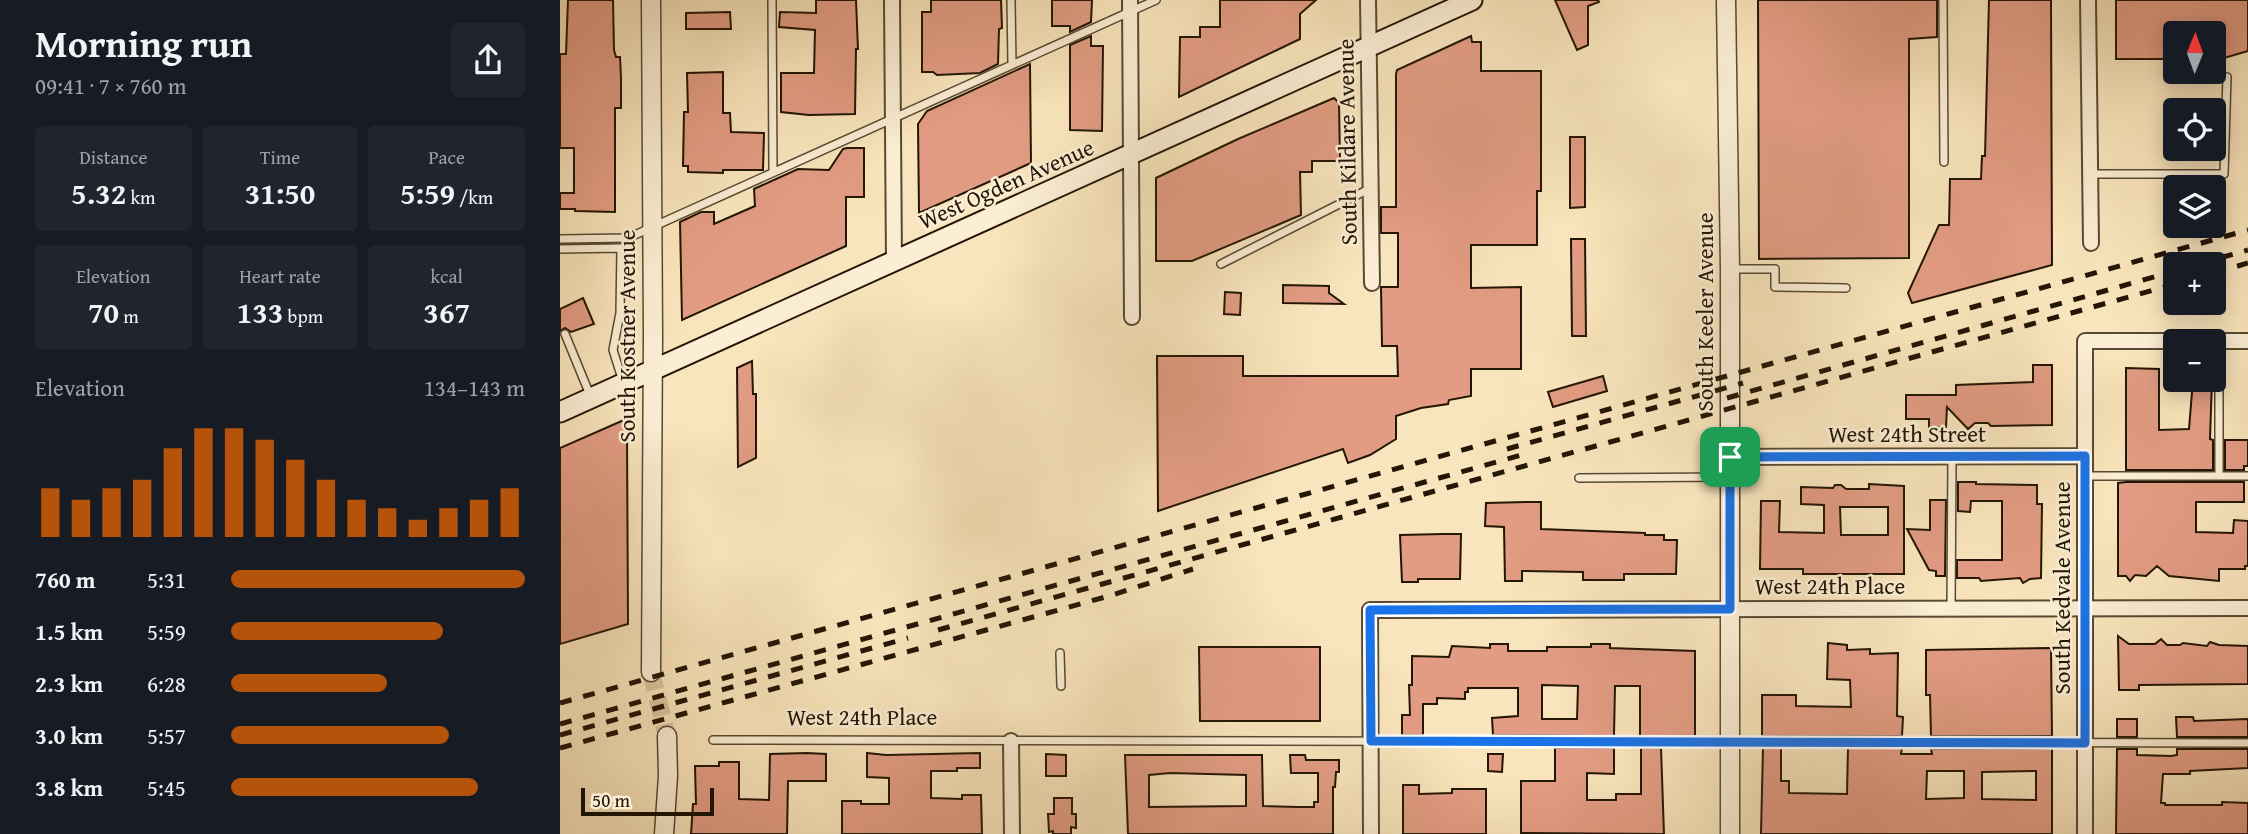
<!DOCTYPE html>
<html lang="en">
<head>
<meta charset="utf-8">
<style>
	:root { --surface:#171b24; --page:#20242c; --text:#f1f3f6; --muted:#9ea1a6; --accent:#b45309 }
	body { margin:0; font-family:"Gentium Book Plus",serif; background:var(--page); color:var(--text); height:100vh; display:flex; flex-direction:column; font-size:26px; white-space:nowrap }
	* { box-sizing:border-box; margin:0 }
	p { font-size:23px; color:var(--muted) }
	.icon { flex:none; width:38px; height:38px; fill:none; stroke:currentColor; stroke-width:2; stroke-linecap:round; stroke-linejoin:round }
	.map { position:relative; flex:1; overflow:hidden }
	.details { display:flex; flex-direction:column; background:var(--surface); width:560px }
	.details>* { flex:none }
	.needle { width:46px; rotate:1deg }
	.tools { position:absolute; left:1603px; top:21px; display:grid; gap:14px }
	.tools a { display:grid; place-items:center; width:63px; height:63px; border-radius:7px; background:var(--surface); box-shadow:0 4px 18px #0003; font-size:35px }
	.scale { position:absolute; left:21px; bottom:18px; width:133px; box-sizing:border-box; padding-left:7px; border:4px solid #231604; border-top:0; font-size:19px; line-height:24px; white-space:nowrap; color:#231604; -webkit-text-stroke:5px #fbeed4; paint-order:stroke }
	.pin { position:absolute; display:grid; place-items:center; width:60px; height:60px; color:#fff; margin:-30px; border-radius:14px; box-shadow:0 4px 10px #0006 }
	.round { display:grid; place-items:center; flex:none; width:74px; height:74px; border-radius:7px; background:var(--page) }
	.head { display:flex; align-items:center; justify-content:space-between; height:119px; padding:0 35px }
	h1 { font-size:38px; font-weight:700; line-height:52px }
	.stats { display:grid; grid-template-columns:repeat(3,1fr); gap:10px; height:119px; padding:7px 35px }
	.stats div { display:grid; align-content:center; border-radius:7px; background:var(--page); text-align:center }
	.stats b { font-size:30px; font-weight:700 }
	.stats small { font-size:19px; font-weight:400 }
	.stats p { font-size:19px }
	.chart { height:196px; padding:14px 35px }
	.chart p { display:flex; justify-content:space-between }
	.chart svg { width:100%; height:126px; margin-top:7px; stroke:var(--accent); stroke-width:6 }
	ul { padding:0 35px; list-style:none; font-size:23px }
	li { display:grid; grid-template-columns:112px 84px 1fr; align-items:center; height:52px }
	li i { height:18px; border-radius:9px; background:var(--accent) }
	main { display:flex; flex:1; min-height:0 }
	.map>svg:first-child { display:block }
</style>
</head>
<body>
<main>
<section class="details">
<div class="head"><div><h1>Morning run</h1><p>09:41 · 7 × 760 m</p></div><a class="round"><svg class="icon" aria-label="share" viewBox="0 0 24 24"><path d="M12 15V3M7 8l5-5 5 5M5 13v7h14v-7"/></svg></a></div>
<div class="stats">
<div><p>Distance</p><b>5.32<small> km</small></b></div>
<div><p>Time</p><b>31:50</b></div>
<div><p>Pace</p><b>5:59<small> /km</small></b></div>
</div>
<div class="stats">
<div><p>Elevation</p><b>70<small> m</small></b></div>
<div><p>Heart rate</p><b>133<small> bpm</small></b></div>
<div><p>kcal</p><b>367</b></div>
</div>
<div class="chart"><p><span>Elevation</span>134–143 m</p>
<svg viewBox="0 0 160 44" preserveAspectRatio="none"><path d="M5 44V27M15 44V31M25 44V27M35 44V24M45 44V13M55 44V6M65 44V6M75 44V10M85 44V17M95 44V24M105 44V31M115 44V34M125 44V38M135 44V34M145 44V31M155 44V27"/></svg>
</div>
<ul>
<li><b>760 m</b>5:31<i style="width:100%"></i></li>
<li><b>1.5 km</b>5:59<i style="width:72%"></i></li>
<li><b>2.3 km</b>6:28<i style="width:53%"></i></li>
<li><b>3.0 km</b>5:57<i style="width:74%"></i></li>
<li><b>3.8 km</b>5:45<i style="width:84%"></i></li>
</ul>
</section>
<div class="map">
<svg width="1688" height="834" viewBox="0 0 1688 834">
	<rect width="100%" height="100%" fill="#f9e5bd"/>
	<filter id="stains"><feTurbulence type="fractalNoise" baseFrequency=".00286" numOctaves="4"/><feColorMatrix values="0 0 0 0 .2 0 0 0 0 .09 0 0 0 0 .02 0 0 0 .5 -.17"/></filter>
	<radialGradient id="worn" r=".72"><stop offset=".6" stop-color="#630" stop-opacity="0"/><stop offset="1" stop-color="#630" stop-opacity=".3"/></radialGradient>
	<path fill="#e29c84" stroke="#231604" stroke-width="2" fill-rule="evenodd" d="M8,0H53L54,50L56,57H60L61,78V108H55V212L15,211V209H0V193H14V148H0V54H6Z
		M256,0H296L298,49H296L295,114L249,115L221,112V73H254L255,30L219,27L220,12L256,13Z
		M371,0H441L442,28L439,29L438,64L420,73L377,75L373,72H362V12H371Z
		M492,0H532L531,22L510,32V26H492Z
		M660,0H756L740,14V39L619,97L620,37H640V27H660Z
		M995,0H1038L1039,2L1028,6V45L1017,50Z
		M1198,0H1377V37L1349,39V258L1199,259Z
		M1429,0H1491L1492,265L1352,303L1348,293L1379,225H1389L1390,179H1421L1422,156H1425Z
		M1556,0H1688V51L1654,61V33H1615V59H1556Z
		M170,12L171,29H126V13Z
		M531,36V46H543L542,131L510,130V45Z
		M911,36L912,42H921V71H981V191H977V245H911V288L961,287V369H911V396L889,400L888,404L861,408L836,416V439L810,455L788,463L783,449L598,511L597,356H683V376H838L837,346H822L821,287H838V233H821V207H836V74L837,70Z
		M470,64L471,163L359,213L358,124L367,111Z
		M163,72V113H170L171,132L204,133L203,170H163V173L128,172V166H123L124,112H128L127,73Z
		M774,98L779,103L780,161H752V172H740L741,215L632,261H596V178L678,139Z
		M1010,137H1025V207L1010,208Z
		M287,148H304V197H286V246L122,320L120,222L141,212H154V224L195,206L194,189L238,169L269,170L283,149Z
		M1011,239H1025L1026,336H1012Z
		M723,285L769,286V293L784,304L723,303Z
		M665,292L681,293L680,315L664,314Z
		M23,298L34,324L11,332L5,328L0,331V309Z
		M192,361L193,394H196V458L178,467L177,368Z
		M1473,365H1492V425L1431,426L1428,423H1415L1408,429L1387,407L1386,427H1369V419H1346V395H1396V385L1473,382Z
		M1566,368L1599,369V430L1629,429L1633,380H1652L1650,439L1653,440V470H1566Z
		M1043,376L1047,391L993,407L988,392Z
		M64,420L67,433L68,624L0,644V448Z
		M1665,440H1688V466H1684V470H1665Z
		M1398,482H1416V484L1477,485V504H1482L1481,578L1470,579L1463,583L1460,578L1421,581L1419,578H1397V560H1442V501H1411L1410,512L1398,511Z
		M1566,482H1684V502H1636V532L1673,533L1674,520L1688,521V566H1685V569H1659V581L1609,576L1597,566L1586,576L1575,575L1570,581L1566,576H1558V483Z
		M1309,484L1344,486V574H1243V569H1200L1201,501H1220L1219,532L1264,533V505L1241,504V487L1273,488L1275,485H1281L1286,489H1309ZM1280,507H1328V535H1281Z
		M1370,500H1386L1385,576H1376V571L1369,570L1347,529L1370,530Z
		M966,502H981V529L1085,533V535H1104V540H1117L1116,574H1064V580H1023V572L962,571V581H945L944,527L925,526L926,503Z
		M883,534H901L900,579H858V582H842L840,535Z
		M1558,636L1569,644H1595L1601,639L1607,645H1620L1623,643L1647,646L1650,642L1659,645L1688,646V684L1579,685V690H1559Z
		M1268,643L1287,645V650L1310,649V654L1338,653L1337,716L1343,717L1342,736H1202V695H1236V706L1291,707L1290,680L1267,679Z
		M930,644H948V651H987V647H1031V644H1050V648L1135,651V736H1080V686H1055L1054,736L933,735L932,718L958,716V688H908V692H905V699L877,698V704H863V735H842V715H850L849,685H852V656L889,657L892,646L930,648ZM982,685L1018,686L1017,719H982Z
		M639,647H760V721H640Z
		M1491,648L1492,736H1371L1370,695H1366V650Z
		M1616,717H1633L1634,721L1688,719V737H1617Z
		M1557,719H1577V737H1557Z
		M995,748H1054V774L1027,773V800H1056V794H1081V748H1101L1104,834L961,833V781H995Z
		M1203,748H1221V781H1229V793L1287,794L1288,748H1342L1341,754H1372L1371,749H1492V834H1201ZM1367,771H1404V798L1366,799ZM1476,771V800L1422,799V772Z
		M1557,749H1577V755L1611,756L1617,755V749H1688V768L1630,771V774H1603L1601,803H1605V805H1662V802L1688,803V834H1556Z
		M247,753L266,754V781H228L227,834H131L133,804H136L135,766H159V762H179V799L209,800L210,754Z
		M307,753L326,755L420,753V768H397V771H371V798L402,799V795H421L422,834H282V801H301V804H329V778L307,777Z
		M486,754L506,755V776H486Z
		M928,754H943L942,772L928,771Z
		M565,755H702L703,806L738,807H754V802H758V773H731L730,755H745L746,760H779V772H776L775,787H773V834H568ZM610,773L686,775V806L589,807V775Z
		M843,785H859V794L892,793V789H926V834H843Z
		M494,798H512V814H516V828L511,827V834H493V831L489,832L488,814H494Z"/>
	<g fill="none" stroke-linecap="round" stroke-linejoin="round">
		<path stroke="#d9c6a1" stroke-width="18" stroke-dasharray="18 9" stroke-linecap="butt" d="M91,672L107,736"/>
		<defs>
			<path id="service" d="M212,0L213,172
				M451,0L452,65
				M1383,0L1384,162
				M1530,174H1664L1667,77
				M0,239L68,238L596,0
				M0,249L61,248L60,313L53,350L63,382
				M661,264L809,189
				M1171,269H1215V287L1286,288
				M5,334L30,395
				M1525,476H1688
				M1659,476V341
				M1019,478L1169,477
				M1391,609L1392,457
				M500,653L501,686
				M153,740L1688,743"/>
			<path id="minor" d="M332,0L334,261
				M570,0L572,317
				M808,0L812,283
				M1528,0L1531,243
				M1170,457L1525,456
				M451,741L452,834
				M811,834L810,610L1688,608
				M1525,834V341H1688"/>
			<path id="tertiary" d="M91,0L93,336L91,672
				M1166,0L1170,269V834
				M104,834L108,776L107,736"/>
			<path id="secondary" d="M0,412L912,0"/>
		</defs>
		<use href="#service" stroke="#584a32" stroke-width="10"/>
		<use href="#minor" stroke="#584a32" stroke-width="18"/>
		<use href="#tertiary" stroke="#584a32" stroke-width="21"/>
		<use href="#secondary" stroke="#231604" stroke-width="23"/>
		<use href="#service" stroke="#fbeed4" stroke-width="7"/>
		<use href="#minor" stroke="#fbeed4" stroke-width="14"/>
		<use href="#tertiary" stroke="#fbeed4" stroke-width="18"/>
		<use href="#secondary" stroke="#fbeed4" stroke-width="19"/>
		<path stroke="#231604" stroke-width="5" stroke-dasharray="12 12" stroke-linecap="butt" d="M1638,264L1688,250
			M1654,273L1688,263
			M1167,398L1615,271
			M947,449L1183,383
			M378,630L1615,284
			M0,703L1688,230
			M0,724L965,454
			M0,735L348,638
			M0,748L549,596L633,569"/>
	</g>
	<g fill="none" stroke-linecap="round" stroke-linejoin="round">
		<defs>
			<path id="route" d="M1525,456V743L811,741L810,610L1170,609V457Z"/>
		</defs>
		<use href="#route" stroke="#fff" stroke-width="14"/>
		<use href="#route" stroke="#1a73e8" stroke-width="9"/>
	</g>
	<g text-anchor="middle" stroke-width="5" stroke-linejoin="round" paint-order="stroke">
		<g font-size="23" fill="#231604" stroke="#fbeed4">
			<text transform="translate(787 142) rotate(-91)" y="8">South Kildare Avenue</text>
			<text transform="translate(446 184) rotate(-24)" y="8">West Ogden Avenue</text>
			<text transform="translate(1145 312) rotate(-90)" y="8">South Keeler Avenue</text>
			<text transform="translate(67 336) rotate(-90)" y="8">South Kostner Avenue</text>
			<text x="1347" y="442">West 24th Street</text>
			<text x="1270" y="594">West 24th Place</text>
			<text transform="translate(1502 588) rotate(-90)" y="8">South Kedvale Avenue</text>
			<text x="302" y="725">West 24th Place</text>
		</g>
	</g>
	<rect width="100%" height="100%" filter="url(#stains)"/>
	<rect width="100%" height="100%" fill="url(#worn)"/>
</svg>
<div class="tools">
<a><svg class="needle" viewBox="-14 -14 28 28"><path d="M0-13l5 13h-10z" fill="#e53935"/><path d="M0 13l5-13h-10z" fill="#9ea1a6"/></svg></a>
<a><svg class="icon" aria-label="locate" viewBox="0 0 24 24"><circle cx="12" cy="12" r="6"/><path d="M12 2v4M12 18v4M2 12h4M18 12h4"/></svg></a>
<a><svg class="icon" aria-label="layers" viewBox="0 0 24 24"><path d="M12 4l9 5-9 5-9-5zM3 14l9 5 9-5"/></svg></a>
<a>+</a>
<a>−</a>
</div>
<div class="scale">50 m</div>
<div class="pin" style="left:1170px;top:457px;background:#1e9e55"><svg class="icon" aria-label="arrive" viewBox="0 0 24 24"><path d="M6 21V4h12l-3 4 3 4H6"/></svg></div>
</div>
</main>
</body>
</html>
